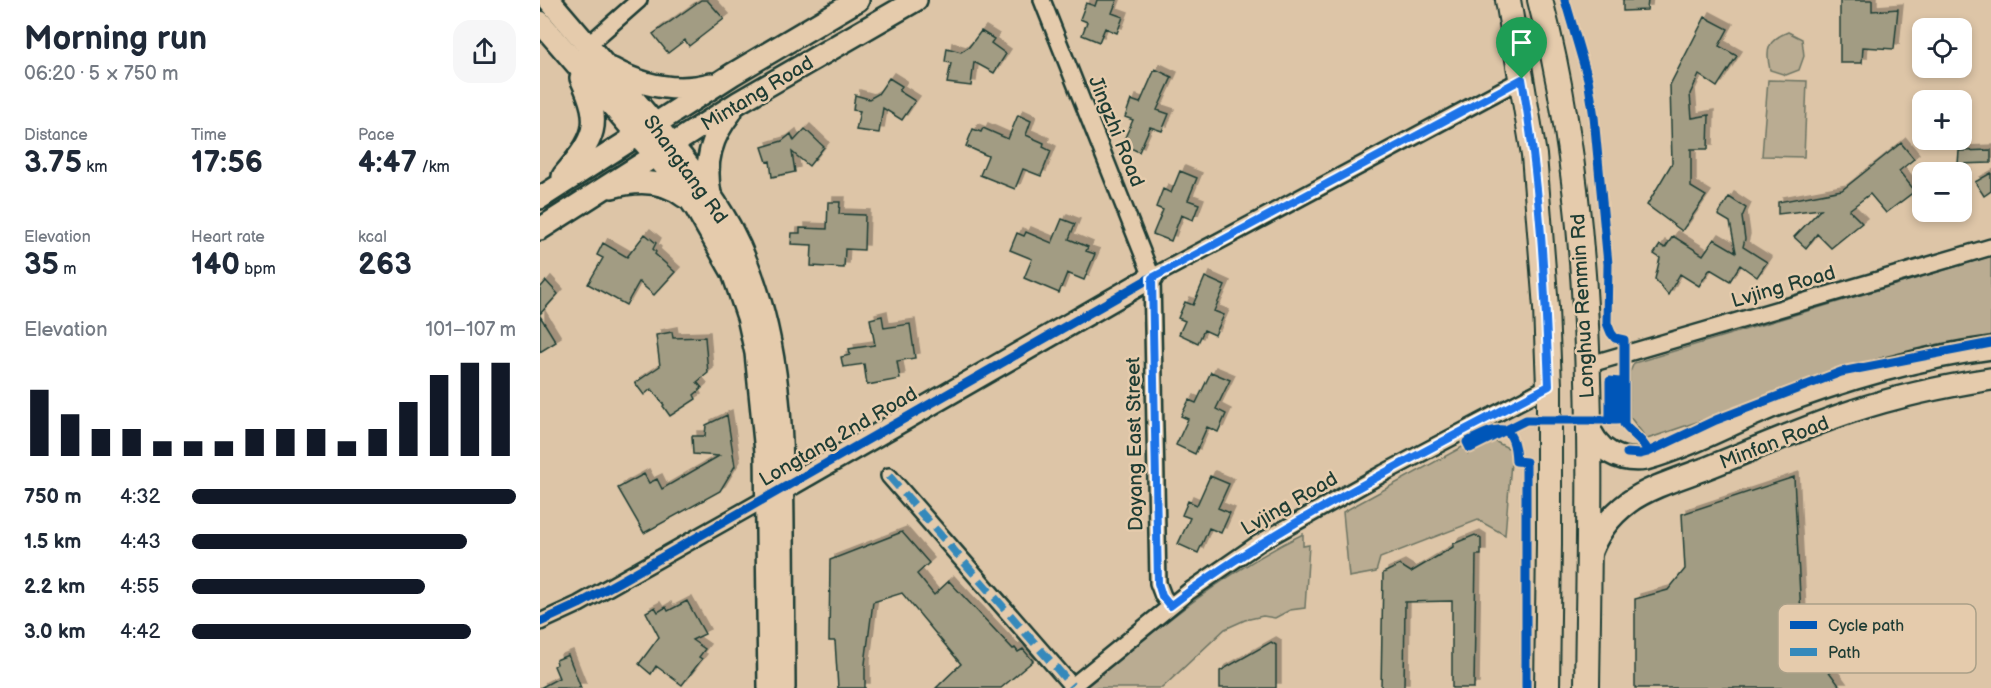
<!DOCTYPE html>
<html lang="en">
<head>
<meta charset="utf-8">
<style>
	:root { --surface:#fff; --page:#f6f6f7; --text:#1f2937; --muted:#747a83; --accent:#111827 }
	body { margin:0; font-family:"Balsamiq Sans",sans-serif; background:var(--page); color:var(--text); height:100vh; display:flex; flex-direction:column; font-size:22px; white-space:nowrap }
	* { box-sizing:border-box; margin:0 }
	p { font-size:20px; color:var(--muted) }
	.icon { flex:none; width:33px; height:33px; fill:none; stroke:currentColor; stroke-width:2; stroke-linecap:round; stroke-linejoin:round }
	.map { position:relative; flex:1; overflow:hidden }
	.panel { display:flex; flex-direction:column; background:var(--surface); width:540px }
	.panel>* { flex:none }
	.tools { position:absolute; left:1372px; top:18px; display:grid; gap:12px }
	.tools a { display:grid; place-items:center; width:60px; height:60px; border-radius:12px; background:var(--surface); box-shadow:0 3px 9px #0003; font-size:30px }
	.pin { position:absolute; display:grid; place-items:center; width:51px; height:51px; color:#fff; margin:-62px -26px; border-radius:50% 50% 50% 0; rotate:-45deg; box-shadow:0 0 6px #0007 }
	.pin .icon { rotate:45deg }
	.round { display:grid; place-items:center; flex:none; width:63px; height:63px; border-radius:18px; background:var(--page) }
	.overview { display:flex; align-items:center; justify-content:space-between; height:102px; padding:0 24px }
	h1 { font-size:33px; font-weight:600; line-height:45px }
	.metrics { display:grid; grid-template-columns:repeat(3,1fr); gap:9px; height:102px; padding:6px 24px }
	.metrics div { display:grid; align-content:center }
	.metrics b { font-size:30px; font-weight:600 }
	.metrics small { font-size:16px; font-weight:400 }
	.metrics p { font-size:16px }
	.chart { height:168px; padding:12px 24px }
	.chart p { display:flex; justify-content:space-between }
	.chart svg { width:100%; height:108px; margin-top:6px; stroke:var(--accent); stroke-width:6 }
	ul { padding:0 24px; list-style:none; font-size:20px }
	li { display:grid; grid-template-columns:96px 72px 1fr; align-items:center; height:45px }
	li i { height:15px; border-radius:8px; background:var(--accent) }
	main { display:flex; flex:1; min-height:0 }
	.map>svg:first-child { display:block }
</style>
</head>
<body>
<main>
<section class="panel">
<div class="overview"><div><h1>Morning run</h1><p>06:20 · 5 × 750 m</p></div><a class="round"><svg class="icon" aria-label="share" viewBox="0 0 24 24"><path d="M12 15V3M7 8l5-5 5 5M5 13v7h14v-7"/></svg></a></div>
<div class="metrics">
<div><p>Distance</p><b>3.75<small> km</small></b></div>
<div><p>Time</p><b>17:56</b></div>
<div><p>Pace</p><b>4:47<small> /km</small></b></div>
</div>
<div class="metrics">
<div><p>Elevation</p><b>35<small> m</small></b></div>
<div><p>Heart rate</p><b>140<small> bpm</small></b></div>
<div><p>kcal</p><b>263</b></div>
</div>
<div class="chart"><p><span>Elevation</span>101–107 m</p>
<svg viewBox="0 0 160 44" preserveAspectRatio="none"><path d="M5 44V17M15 44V27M25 44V33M35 44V33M45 44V38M55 44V38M65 44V38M75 44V33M85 44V33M95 44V33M105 44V38M115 44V33M125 44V22M135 44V11M145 44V6M155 44V6"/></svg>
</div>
<ul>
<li><b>750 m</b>4:32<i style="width:100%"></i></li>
<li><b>1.5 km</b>4:43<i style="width:85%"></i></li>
<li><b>2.2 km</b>4:55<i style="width:72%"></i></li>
<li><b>3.0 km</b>4:42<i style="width:86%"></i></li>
</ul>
</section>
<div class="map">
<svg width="1451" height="688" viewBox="0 0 1451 688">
	<defs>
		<filter id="shadow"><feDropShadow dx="5" dy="-5" stdDeviation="0" flood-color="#0004"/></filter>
	</defs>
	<rect width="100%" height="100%" fill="#ddc5a7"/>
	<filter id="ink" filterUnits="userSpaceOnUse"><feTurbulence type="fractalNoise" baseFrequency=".0167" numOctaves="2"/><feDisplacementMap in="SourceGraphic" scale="12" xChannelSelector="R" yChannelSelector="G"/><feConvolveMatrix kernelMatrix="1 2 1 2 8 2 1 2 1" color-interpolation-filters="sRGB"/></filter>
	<g filter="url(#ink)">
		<path fill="#baac92" stroke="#6c7463" stroke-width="1.5" d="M1248,32L1262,39L1264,56L1259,70L1246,75L1230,70C1225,49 1228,40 1248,32Z
			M1228,80L1267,81L1264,157L1222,156Z
			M1448,257H1451V342L1314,368L1107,439L1090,417V372L1094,363Z
			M954,441L972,450L965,535L938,520L840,558L836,572L809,577L803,512L924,446L928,454Z
			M763,534V546L769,545L765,608L750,610L735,618L723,616L705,620L685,629L622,688H545C614,631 682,573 763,534Z"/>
		<path fill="#a29c83" stroke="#1f3d34" stroke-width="1.5" filter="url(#shadow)" d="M161,0H167L184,19L149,46L145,40L128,53L113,34Z
			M557,0H577L572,13L583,17L577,33L565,28L559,42L542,35L547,22L540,19L546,3L555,6Z
			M1083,0H1108L1107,10L1083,11Z
			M1300,0H1332V11L1358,9L1354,49L1323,47L1322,63H1300Z
			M1165,17L1188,29L1179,46L1197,56L1177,87L1159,75L1150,94L1152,118L1169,115L1168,149H1151V187L1166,196L1142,231L1107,205L1132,163L1130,85Z
			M441,31L454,39L451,43L466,54L454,73L434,62L431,86L407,83L411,63L405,62L407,48L421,52L429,47Z
			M615,69L632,77L617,110L629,114L622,131L610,127L599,152L582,144L593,120L585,117L591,100L600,103Z
			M349,78L362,86L359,91L375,101L362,120L343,108L339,133L316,130L320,111L313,110L315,95L329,99L338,94Z
			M478,115L491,121L486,135L504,143L503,147L511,151L501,176L483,169L475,189L440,175L448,156L426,146L433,129L441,132L443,128L468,139Z
			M265,129L284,147L269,166L252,152L255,172L232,177L230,161L227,162L222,147L242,141L251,134L254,141Z
			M1361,143L1374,159L1359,171L1375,191L1346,213L1330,194L1309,210L1322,223L1291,248L1277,234L1266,248L1254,237L1281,209L1238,214V202L1302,190Z
			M1451,150V163L1418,164L1419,151Z
			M640,171L657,178L648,200L659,204L653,220L641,215L631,241L613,234L623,210L616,207L623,189L631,193Z
			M1451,173V191L1444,196L1435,182Z
			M1189,197L1206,208L1202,217L1205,239L1203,247L1227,262L1217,277L1200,265L1190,281L1170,269L1159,286L1140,274L1128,295L1115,279L1120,258L1114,254L1120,245L1125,248L1133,236L1163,255L1174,239L1196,252L1190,222L1178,215Z
			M288,202H300L299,214L325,215L324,250L305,249L304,268L271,266L272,245L251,244L252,233H260V228L287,229Z
			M522,219L535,224L529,239L548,247L546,251L555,254L544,280L527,273L519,293L484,278L492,259L470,250L477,233L484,236L486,232L512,243Z
			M105,234L116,243L113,249L116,252L115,254L135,272L114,295L99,282L86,305L48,284L63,258L57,255L63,243L87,257Z
			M665,277L685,286L674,311L684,315L675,335L664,330L658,343L639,334L645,321L638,318L645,302L653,305Z
			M6,281L18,294L0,314V288Z
			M0,316L16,342L0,352Z
			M342,316L344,328L370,324L375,358L357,361L360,379L327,385L324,364L303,367L301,357L310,355L309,349L335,345L330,319Z
			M132,332L133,338L165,337L168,373L157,382L162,388L154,395L156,399L130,416L123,406L124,405L111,389L104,395L95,383L120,366L116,335Z
			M671,372L690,380L676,409L686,414L678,432L667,427L655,454L636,445L648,419L641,416L649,400L656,403Z
			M187,415L195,466L180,491L104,533L78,488L104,474L109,483L117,479L122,489L179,456L153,454L152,436H165L166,425Z
			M670,476L689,484L678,508L690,513L681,533L669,528L658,553L638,544L650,518L642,515L648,501L657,505Z
			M1254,477L1262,635L1301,688H1095V599L1128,590L1145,569L1142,514Z
			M362,532L389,563L377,574L394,595L409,581L473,649L475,648L478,652L483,649L493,661L461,688H396L421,664L362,593L333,602L325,664V688H298L295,641H289L290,560Z
			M935,535L941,539V555H936L934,688H912V601L865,602L864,688H841L843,573L860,565L871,572L913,547V544Z
			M147,601L165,634L152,640L165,649L159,657L162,659L142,685L116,666L111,674L99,664L119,637L106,612L115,607L118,612L126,607L128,611Z
			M731,642L736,645V688H680V671Z
			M28,655L41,688H0L19,678L14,666L17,664L16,660Z"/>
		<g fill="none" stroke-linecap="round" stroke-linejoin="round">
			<defs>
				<path id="street" d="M502,0L612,277L618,583L623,596L630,606
					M48,45L99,0
					M612,277L982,79
					M1047,365L1451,247
					M349,476L532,686
					M0,622L39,604L232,495
					M530,688L648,592L719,543L844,473L1009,386"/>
				<path id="secondary" d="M9,0C44,41 80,83 115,124C142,157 170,190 190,227C241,323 242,424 243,529C243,582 244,635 244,688
					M0,22L133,176L156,208L193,273L208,317L216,353L226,452L229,688
					M72,69C103,86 137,93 171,84
					M23,176C55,138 63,125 41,78
					M72,187C97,180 124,180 145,197
					M170,194C164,162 171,137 191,112
					M0,198L193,74L318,0
					M0,229L199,102L376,0
					M1048,424C1056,450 1079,463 1106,459C1148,447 1188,425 1229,408C1301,380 1375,358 1451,348
					M243,489L612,277
					M1049,557C1056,535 1070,516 1089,502C1111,486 1147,476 1172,466C1219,447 1265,427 1313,411C1358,396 1405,386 1451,379"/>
				<path id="primary" d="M968,0L994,155L1006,308L1009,386V544L1007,688
					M1000,0C1059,223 1050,459 1047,688"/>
			</defs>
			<use href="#street" stroke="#1f3d34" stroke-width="20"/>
			<use href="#secondary" stroke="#1f3d34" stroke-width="26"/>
			<use href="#primary" stroke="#1f3d34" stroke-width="28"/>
			<use href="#street" stroke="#e5cbac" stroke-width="15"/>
			<use href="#secondary" stroke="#e5cbac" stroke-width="21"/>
			<use href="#primary" stroke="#e5cbac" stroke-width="24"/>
			<path stroke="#3589bb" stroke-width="8" stroke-dasharray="15 8" stroke-linecap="butt" d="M612,277L982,79
				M349,476L532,686"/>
			<defs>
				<path id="cycleway" d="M1025,0L1048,79L1054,117L1068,264L1067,323L1071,333L1075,338L1084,340V424C1091,434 1104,440 1108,452
					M1087,453L1100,454L1108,452L1176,420L1301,372L1451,343
					M0,622L39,604L84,579L612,277
					M986,688V462L976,461C974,417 956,428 927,442L930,448L986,420H1077L1079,382L1070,381V415H1083"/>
			</defs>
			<use href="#cycleway" stroke="#e5cbac" stroke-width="13"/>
			<use href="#cycleway" stroke="#0057b8" stroke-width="9"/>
		</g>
	</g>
	<g fill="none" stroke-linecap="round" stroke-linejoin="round" filter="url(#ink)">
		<defs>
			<path id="route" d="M982,79C1000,180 1005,283 1009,386C938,423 866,460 796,500C738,532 683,565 630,606L622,596L618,583L612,278Z"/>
		</defs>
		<use href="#route" stroke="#fff" stroke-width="12"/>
		<use href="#route" stroke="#1a73e8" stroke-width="8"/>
	</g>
	<g text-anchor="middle" stroke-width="5" stroke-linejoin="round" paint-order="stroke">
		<g font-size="20" fill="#1f3d34" stroke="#e5cbac">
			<text transform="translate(217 93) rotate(-31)" y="7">Mintang Road</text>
			<text transform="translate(577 131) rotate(68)" y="7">Jingzhi Road</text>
			<text transform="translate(146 169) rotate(54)" y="7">Shangtang Rd</text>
			<text transform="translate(1243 286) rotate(-16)" y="7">Lvjing Road</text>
			<text transform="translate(1042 306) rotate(-93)" y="7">Longhua Renmin Rd</text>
			<text transform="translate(298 436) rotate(-30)" y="7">Longtang 2nd Road</text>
			<text transform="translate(1234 442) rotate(-21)" y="7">Minfan Road</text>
			<text transform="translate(594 444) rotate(-91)" y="7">Dayang East Street</text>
			<text transform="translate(749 503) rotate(-30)" y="7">Lvjing Road</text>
		</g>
	</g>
	<rect x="1238" y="604" width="198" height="69" rx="9" fill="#e5cbac" stroke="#aaa088" stroke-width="1.5"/>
	<rect x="1250" y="621" width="27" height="8" fill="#0057b8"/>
	<rect x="1250" y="648" width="27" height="8" fill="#3589bb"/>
	<g font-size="16" fill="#1f3d34">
		<text x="1288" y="631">Cycle path</text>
		<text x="1288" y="658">Path</text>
	</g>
</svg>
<div class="tools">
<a><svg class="icon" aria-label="locate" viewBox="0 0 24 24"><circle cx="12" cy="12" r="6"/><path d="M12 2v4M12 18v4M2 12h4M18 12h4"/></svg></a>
<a>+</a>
<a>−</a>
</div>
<div class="pin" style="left:982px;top:79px;background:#1e9e55"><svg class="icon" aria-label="arrive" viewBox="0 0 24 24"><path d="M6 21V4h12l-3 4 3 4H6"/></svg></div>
</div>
</main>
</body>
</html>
